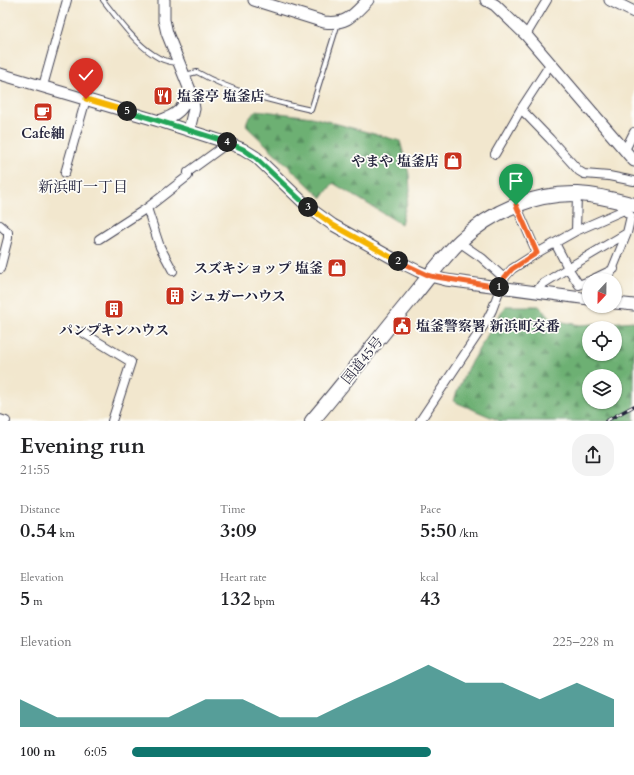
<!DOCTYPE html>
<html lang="en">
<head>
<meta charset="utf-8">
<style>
	:root { --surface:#fff; --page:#f2f2f2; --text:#202124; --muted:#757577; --accent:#0f766e }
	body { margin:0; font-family:Cardo,"Noto Serif JP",serif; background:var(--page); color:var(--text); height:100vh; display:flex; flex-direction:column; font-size:15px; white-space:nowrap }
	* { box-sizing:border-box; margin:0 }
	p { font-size:13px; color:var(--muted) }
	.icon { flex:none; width:22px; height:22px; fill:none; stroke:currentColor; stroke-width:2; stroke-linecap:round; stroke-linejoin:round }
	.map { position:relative; height:421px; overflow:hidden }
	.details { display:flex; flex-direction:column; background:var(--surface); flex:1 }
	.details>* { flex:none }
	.needle { width:26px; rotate:202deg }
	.tools { position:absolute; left:582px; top:273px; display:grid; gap:8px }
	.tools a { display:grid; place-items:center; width:40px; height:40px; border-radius:50%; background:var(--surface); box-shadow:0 1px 3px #0004; font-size:20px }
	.pin { position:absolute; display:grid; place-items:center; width:34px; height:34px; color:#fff; margin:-41px -17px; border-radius:50% 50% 50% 0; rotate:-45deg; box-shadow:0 0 4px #0007 }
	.pin .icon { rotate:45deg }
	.km { position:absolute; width:20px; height:20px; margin:-10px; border-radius:50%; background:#222; color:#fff; font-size:11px; line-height:20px; text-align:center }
	.round { display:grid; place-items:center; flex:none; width:42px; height:42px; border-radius:16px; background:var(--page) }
	.overview { display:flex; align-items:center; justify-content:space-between; height:68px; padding:0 20px }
	h1 { font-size:22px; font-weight:700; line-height:30px }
	.figures { display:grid; grid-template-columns:repeat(3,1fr); gap:6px; height:68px; padding:4px 20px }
	.figures div { display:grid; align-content:center }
	.figures b { font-size:20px; font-weight:700 }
	.figures small { font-size:11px; font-weight:400 }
	.figures p { font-size:11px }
	.chart { height:112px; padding:8px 20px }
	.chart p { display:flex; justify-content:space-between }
	.chart svg { width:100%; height:72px; margin-top:4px; fill:var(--accent); opacity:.7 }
	ul { padding:0 20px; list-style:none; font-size:13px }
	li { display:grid; grid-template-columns:64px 48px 1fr; align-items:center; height:30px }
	li i { height:10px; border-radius:5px; background:var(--accent) }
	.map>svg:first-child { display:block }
</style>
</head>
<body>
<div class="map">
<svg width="634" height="421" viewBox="0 0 634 421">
	<defs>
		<pattern id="forest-firs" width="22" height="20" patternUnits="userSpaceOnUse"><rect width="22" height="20" fill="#6db073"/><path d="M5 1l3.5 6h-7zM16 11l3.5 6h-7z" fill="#598f60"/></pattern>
	</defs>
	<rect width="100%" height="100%" fill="#fdfcf7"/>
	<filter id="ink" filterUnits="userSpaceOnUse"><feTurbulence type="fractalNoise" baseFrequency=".025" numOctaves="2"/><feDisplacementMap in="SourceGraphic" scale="8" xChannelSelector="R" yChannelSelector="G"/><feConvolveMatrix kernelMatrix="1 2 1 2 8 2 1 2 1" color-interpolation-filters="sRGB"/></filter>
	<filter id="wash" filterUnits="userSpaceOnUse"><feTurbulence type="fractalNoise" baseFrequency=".012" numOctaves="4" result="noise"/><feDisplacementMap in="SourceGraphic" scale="16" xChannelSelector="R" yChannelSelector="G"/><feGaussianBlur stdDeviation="0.9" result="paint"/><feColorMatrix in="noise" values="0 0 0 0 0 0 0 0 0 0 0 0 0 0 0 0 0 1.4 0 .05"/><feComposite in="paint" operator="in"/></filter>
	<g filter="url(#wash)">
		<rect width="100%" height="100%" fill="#f2e7ce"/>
		<path fill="url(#forest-firs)" stroke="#486957" fill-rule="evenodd" d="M256,110L312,117L400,141L409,174L410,191L401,224L333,183L322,198L246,126L247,121Z
			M505,306H539L552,320L580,325L634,321V421H500L453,401L468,367ZM589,328H615V354H589ZM589,376H615V402H589Z"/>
	</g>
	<g filter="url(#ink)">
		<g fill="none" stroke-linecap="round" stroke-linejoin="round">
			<defs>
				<path id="service" d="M103,0C117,18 135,43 154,55C161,60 169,62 177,63
					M185,75L197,72C232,92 272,101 311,110L338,23"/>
				<path id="minor" d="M526,35L547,0
					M43,86L67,0
					M521,109L550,139L579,171L584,174L609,176L634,181
					M625,150L634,132
					M495,154L521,109L551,63
					M65,173L86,99
					M516,205L537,253
					M147,208L160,247L173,271
					M0,225L8,232V238L0,269
					M576,231L577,194
					M99,239L147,208L188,176V172L228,143
					M459,242L482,258L504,278
					M555,243L568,268L579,285L589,281
					M591,280L614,269
					M608,280L627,233L631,216L624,210
					M537,292L541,285L568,268L627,233
					M82,332L131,362L112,421
					M0,419L6,421
					M420,421L486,322L492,310L504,278L512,269L537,253L576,231L624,210L625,203"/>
				<path id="tertiary" d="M164,0V20L167,33L192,95L194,109L189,130
					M254,0L324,22C347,25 353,15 368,0
					M486,0L495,5L526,35L634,161
					M610,0L634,12
					M0,74L159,121L228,143L243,149L256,157L308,207L333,225L394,259L418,271L430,276L446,280L589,299
					M159,121C178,115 183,109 191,91
					M615,303L634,305"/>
				<path id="trunk" d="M312,421C346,381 378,339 411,299C426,281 443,257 460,241C492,211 533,193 578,194C597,195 616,200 634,205"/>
			</defs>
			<use href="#service" stroke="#414051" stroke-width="6"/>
			<use href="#minor" stroke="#414051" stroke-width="10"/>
			<use href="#tertiary" stroke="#414051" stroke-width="13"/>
			<use href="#trunk" stroke="#414051" stroke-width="16"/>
			<use href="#service" stroke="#fff" stroke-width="4"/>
			<use href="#minor" stroke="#fff" stroke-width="8"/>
			<use href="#tertiary" stroke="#fff" stroke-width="11"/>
			<use href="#trunk" stroke="#fff" stroke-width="14"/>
			<defs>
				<path id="rail" d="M606,421L634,406"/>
			</defs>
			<use href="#rail" stroke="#22223b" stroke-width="3.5"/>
			<use href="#rail" stroke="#fdfcf7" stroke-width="2" stroke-dasharray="6" stroke-linecap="butt"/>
		</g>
	</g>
	<g fill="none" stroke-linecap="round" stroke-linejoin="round" filter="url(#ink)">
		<defs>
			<path id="split-1" d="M499,287L504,278L512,269L537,253L516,205"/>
			<path id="split-2" d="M398,261L430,276L499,287"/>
			<path id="split-3" d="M308,207L333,225L398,261"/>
			<path id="split-4" d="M227,142L243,149L256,158L308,207"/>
			<path id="split-5" d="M127,111L227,142"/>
			<path id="split-6" d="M86,99L127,111"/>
		</defs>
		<use href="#split-1" stroke="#fff" stroke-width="8"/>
		<use href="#split-2" stroke="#fff" stroke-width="8"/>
		<use href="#split-3" stroke="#fff" stroke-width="8"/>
		<use href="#split-4" stroke="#fff" stroke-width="8"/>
		<use href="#split-5" stroke="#fff" stroke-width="8"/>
		<use href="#split-6" stroke="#fff" stroke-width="8"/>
		<use href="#split-1" stroke="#f0652b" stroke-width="5"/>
		<use href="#split-2" stroke="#f0652b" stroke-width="5"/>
		<use href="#split-3" stroke="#f5b400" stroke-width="5"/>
		<use href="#split-4" stroke="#22a559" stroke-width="5"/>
		<use href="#split-5" stroke="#22a559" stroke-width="5"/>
		<use href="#split-6" stroke="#f5b400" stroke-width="5"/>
	</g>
	<defs>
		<symbol id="restaurant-square" viewBox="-11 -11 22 22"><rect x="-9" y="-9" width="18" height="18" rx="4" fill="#c8321e" stroke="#fdfcf7"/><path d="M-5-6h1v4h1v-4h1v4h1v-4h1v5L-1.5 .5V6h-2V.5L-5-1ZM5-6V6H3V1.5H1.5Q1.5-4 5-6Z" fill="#fff"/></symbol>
		<symbol id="cafe-square" viewBox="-11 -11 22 22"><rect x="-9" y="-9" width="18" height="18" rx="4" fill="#c8321e" stroke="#fdfcf7"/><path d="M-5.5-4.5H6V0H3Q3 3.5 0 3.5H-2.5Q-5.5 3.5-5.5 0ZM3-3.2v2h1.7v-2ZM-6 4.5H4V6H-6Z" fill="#fff"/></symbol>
		<symbol id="shop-square" viewBox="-11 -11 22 22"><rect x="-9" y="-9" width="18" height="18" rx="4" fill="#c8321e" stroke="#fdfcf7"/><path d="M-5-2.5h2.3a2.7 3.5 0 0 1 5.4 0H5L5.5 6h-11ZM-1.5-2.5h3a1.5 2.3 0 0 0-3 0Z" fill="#fff"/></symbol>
		<symbol id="building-square" viewBox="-11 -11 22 22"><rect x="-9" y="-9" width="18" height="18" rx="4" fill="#c8321e" stroke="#fdfcf7"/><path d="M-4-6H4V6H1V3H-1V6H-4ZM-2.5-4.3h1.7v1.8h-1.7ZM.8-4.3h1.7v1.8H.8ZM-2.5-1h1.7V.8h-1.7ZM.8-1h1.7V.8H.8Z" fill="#fff"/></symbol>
		<symbol id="civic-square" viewBox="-11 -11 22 22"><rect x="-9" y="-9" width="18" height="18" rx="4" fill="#c8321e" stroke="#fdfcf7"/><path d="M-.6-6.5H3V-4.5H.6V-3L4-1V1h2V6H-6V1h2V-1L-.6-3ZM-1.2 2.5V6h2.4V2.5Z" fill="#fff"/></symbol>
	</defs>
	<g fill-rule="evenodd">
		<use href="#restaurant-square" x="152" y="85" width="22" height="22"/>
		<use href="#cafe-square" x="32" y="101" width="22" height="22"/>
		<use href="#shop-square" x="442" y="150" width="22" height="22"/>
		<use href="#shop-square" x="326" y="257" width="22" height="22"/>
		<use href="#building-square" x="164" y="285" width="22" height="22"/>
		<use href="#building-square" x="103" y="298" width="22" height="22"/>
		<use href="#civic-square" x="391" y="315" width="22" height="22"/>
	</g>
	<g text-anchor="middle" stroke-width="3.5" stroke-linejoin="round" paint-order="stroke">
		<g font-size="14" font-weight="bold" fill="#22223b" stroke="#fdfcf7" text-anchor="start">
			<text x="177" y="101">塩釜亭 塩釜店</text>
			<text x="43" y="138" text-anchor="middle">Cafe紬</text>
			<text x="439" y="166" text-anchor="end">やまや 塩釜店</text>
			<text x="323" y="273" text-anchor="end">スズキショップ 塩釜</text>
			<text x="189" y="301">シュガーハウス</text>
			<text x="416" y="331">塩釜警察署 新浜町交番</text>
			<text x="114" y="335" text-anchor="middle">パンプキンハウス</text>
		</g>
		<g font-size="14" fill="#22223b" stroke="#fdfcf7">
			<text transform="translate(362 360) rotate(-51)" y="5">国道45号</text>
		</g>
		<g font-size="15" fill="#22223b" stroke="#fdfcf7">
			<text x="83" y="192">新浜町一丁目</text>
		</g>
	</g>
</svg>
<div class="tools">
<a><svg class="needle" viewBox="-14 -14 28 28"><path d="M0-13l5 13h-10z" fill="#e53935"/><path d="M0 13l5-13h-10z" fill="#757577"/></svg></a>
<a><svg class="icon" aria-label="locate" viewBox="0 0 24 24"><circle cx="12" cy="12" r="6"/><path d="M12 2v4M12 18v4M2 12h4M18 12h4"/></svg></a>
<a><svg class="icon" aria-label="layers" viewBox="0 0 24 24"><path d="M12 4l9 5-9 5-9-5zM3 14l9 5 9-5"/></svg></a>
</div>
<div class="pin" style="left:516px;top:205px;background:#1e9e55"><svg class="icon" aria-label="arrive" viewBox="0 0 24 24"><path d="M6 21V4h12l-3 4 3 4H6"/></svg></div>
<div class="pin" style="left:86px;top:99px;background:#d93025"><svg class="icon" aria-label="check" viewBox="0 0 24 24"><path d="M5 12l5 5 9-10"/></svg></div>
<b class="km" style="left:499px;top:287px">1</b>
<b class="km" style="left:398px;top:261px">2</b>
<b class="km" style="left:308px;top:207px">3</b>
<b class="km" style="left:227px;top:142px">4</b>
<b class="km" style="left:127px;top:111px">5</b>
</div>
<section class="details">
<div class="overview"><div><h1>Evening run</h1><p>21:55</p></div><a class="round"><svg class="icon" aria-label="share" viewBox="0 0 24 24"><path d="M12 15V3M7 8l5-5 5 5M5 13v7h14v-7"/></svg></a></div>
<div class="figures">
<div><p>Distance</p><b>0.54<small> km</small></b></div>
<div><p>Time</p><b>3:09</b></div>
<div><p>Pace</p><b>5:50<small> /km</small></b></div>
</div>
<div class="figures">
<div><p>Elevation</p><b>5<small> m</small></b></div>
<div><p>Heart rate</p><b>132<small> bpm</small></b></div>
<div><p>kcal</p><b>43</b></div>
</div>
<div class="chart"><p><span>Elevation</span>225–228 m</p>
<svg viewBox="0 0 160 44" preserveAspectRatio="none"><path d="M0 44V27L10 38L20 38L30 38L40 38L50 27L60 27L70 38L80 38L90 27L100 17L110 6L120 17L130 17L140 27L150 17L160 27V44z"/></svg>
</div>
<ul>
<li><b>100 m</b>6:05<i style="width:62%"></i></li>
</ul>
</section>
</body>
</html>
